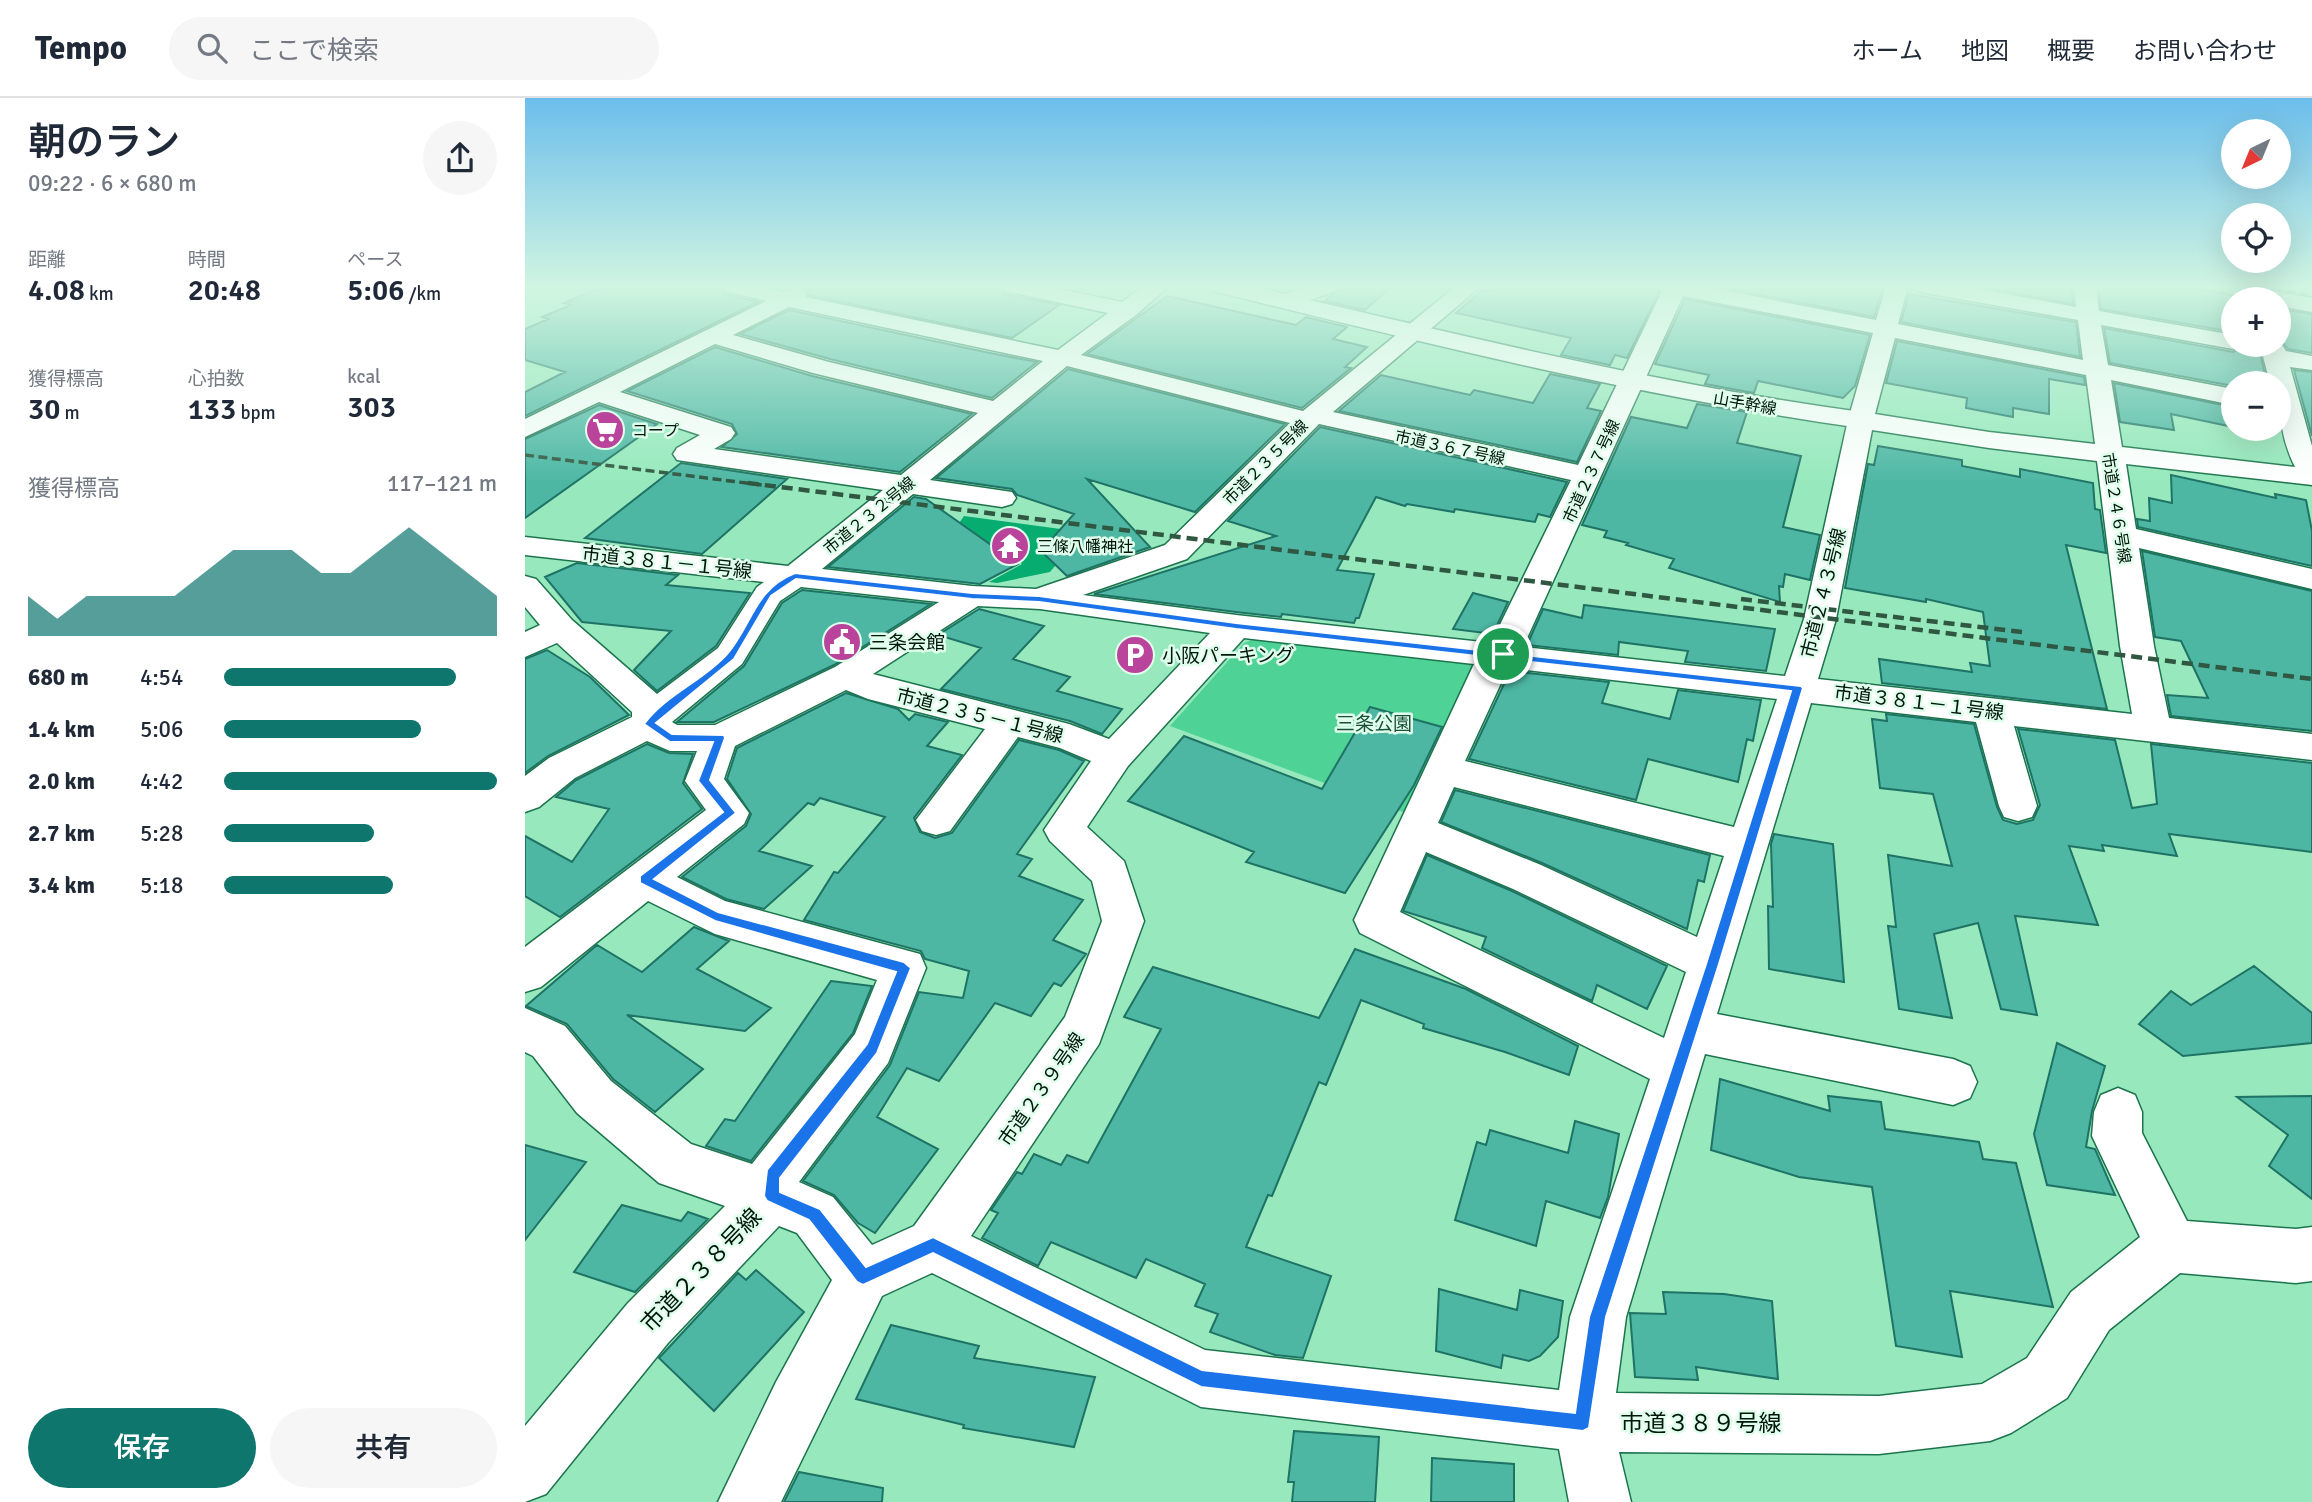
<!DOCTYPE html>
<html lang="ja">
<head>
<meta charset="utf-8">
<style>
	:root { --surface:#fff; --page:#f6f6f7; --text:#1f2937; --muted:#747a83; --line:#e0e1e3; --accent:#0f766e }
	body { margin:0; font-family:Signika,"Noto Sans JP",sans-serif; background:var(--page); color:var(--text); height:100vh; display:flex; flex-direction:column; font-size:26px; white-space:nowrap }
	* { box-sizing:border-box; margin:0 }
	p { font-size:23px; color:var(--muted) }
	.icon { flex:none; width:38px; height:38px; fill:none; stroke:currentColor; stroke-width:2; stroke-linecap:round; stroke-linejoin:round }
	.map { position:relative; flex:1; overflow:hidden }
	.panel { display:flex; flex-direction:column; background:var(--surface); width:525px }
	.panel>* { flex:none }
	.needle { width:46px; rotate:223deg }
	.controls { position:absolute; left:1696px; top:21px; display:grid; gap:14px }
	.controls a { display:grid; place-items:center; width:70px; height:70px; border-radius:50%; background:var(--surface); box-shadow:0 7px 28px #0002; font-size:35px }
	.pin { position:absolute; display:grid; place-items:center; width:60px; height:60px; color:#fff; margin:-30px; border:4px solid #fff; border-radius:50%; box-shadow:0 2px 7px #0007 }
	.round { display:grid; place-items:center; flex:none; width:74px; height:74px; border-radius:37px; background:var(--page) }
	.headline { display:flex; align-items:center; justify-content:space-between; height:119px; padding:0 28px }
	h1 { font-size:38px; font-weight:600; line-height:52px }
	.figures { display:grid; grid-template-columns:repeat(3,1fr); gap:10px; height:119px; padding:7px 28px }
	.figures div { display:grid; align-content:center }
	.figures b { font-size:30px; font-weight:600 }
	.figures small { font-size:19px; font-weight:400 }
	.figures p { font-size:19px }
	.chart { height:196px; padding:14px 28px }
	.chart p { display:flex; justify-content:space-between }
	.chart svg { width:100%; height:126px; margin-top:7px; fill:var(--accent); opacity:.7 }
	.action { display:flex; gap:14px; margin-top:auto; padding:14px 28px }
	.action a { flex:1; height:80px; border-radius:42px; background:var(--accent); color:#fff; font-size:28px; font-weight:600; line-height:80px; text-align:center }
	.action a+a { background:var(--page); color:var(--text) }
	ul { padding:0 28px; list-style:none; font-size:23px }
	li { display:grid; grid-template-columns:112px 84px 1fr; align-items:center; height:52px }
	li i { height:18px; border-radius:9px; background:var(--accent) }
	header { display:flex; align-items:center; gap:42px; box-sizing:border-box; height:98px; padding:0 35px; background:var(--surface); border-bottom:2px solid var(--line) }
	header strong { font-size:33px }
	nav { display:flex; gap:38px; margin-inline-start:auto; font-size:24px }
	.search { width:490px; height:63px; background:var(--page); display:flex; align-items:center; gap:18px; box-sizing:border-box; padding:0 24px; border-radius:38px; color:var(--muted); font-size:26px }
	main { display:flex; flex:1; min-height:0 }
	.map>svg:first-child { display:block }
</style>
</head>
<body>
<header>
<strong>Tempo</strong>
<div class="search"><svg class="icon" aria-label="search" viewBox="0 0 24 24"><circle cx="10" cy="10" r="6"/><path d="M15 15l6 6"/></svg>ここで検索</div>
<nav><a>ホーム</a><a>地図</a><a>概要</a><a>お問い合わせ</a></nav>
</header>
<main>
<section class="panel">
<div class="headline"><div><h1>朝のラン</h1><p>09:22 · 6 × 680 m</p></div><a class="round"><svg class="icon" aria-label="share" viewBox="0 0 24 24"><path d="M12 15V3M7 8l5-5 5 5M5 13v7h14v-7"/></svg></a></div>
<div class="figures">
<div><p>距離</p><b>4.08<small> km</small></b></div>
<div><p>時間</p><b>20:48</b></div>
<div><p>ペース</p><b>5:06<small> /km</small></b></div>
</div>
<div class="figures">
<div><p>獲得標高</p><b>30<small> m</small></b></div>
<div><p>心拍数</p><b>133<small> bpm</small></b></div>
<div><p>kcal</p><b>303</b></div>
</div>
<div class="chart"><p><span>獲得標高</span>117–121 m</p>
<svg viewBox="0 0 160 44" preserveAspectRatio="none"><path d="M0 44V30L10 38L20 30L30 30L40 30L50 30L60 22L70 14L80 14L90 14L100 22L110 22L120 14L130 6L140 14L150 22L160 30V44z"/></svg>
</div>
<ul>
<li><b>680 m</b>4:54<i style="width:85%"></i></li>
<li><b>1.4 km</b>5:06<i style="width:72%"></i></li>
<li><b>2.0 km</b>4:42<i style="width:100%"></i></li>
<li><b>2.7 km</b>5:28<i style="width:55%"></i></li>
<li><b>3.4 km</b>5:18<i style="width:62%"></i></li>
</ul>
<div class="action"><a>保存</a><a>共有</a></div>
</section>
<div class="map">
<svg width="1787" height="1404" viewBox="0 0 1787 1404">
	<rect width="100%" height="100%" fill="#97e9bd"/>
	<path fill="#4fd295" d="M734,539L959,563L889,718L645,628L719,545Z"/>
	<path fill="#06ac70" d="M439,418L558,434L525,474L472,485L464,484L497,466L472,449L452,458L432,428Z"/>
	<path fill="#4db7a4" stroke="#1e7365" stroke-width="2" d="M79,188H196L200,196L233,204L0,318V294L40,274L0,262V231L23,221L17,219L46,207L39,205Z
		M274,188H475L479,196L534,207L487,240L283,197L282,191Z
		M817,188H867L840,212L800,203Z
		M968,188H1128L1134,194L1102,260L1090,257L1085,267L1036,257L1046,240L931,215L958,192L963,193Z
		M1190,188H1340L1357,191L1349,219Z
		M1453,188H1546L1548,206Z
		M1574,188H1662L1725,201H1708V234L1576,211Z
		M1384,196L1551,224L1555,259L1376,224Z
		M642,198L771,227L781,219L822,229L808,241L842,249L820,269L826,270L777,310L562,256Z
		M1160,201L1345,237L1330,288L1318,300L1233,283L1229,295L1180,286L1184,277L1130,266Z
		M1754,211L1787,216V255L1763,251L1754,240Z
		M264,212L465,255L512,264L467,300L305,261L215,236Z
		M1579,230L1708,254L1721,247H1733L1742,285H1708V288L1585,265Z
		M1372,243L1559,279L1560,287L1524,281V316L1488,310V319L1441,310L1442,300L1361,285Z
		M190,249L287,278L447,316L375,374L197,349L212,336L207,326L102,293Z
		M543,271L760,326L670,414L562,381L625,449L542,478L516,453L549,416L492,397L487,391L411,380Z
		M1769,272L1787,274V338Z
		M1025,276L1075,286L1062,310L1076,313L1052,364L814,313L856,277L945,297L949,292L1008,305Z
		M1589,285L1708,309V329L1646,316L1649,332L1595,324Z
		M1172,306L1222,314L1212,345L1276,358L1258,429L1295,437L1285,482L1260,476L1258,489L1254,488L1255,504L1144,470L1149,461L1101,447L1103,445L1079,439L1082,433L1057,427L1106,319L1162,330Z
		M74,307L132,326L0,420V341Z
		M795,329L1042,384L1025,419L1013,416L1010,424L930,411L929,414L882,406L880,408L851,399L812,472L849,476L834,520H831L829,525L757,516L756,519L711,514L569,496L751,438L703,423Z
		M1353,348L1437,362V368L1495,379V371L1568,385L1570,411L1575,412L1581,455L1541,447L1582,611L1357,585L1354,561L1447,574L1445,565L1465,568L1458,514L1401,501V504L1320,490L1343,366L1349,367Z
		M156,365L262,381L177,456L60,440Z
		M1646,377L1751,400L1750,396L1781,402L1787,433V468L1613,429L1612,421L1625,423L1624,400L1647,405Z
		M389,399L401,401L493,466L455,486L303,469Z
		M1617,453L1787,493V633L1646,618L1642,597L1683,600L1656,543L1630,539Z
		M52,465L153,477L141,487L225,495L191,548L132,593L109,572L146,533L57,524L20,479Z
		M277,492L406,506L309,567L189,624H152L219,568L257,505Z
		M948,495L983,504L968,536L928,531Z
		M1059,507L1250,531L1241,573L1160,564L1163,553L1094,544L1093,557L1002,547L1018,511L1057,520Z
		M454,511L519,528L488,561L545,579L532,593L597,611L577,636L545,623L416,591L456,550L413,537Z
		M22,552L65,579L104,617L23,658L0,675V561Z
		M985,573L1084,584L1077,605L1145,621L1153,592L1236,602L1228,643L1222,641L1213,684L1123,661L1111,702L944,661Z
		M321,595L373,611L384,622L390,616L423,624L402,648L437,657L389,720L395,734L410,740L427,735L494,642L534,652L559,663L492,756L507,761L494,778L558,802L528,842L561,856L536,888L529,885L506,918L470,905L414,983L382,970L352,1019L413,1051L350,1135L333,1125L309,1097L278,1083L365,967L394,894L438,900L444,873L400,861L396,853L279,822L309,774L313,775L360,719L295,700L289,707L283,705L234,753L287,768L239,811L201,801L157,779L221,728L226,716L202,681L212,650Z
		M845,609L917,629L889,687L820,795L721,764L729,754L603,703L659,638L797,691Z
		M1361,616L1449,626L1472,709L1478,722L1492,726L1508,722L1515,707L1493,631L1590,642L1607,710L1632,706L1626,646L1787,665V754L1644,736L1652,758L1577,747L1579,753L1544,748L1573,827L1490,818L1512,917L1476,911L1453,825L1409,836L1427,920L1374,911L1363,828L1371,829L1363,757L1427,768L1408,696L1355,690L1347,621L1362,623Z
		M122,646L144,655L168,656L158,685L177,711L35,819L0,798V738L47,764L84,711L31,699L51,682Z
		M930,692L1185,757L1179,784L1173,782L1162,831L1017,765L916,724Z
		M1249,736L1308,746L1319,884L1244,871L1243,808L1248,809L1246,746Z
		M902,757L987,793L1142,868L1122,911L1072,887L1067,903L957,850L961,839L878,813Z
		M169,829L204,843L172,871L246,910L220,933L102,917L178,971L130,1014L88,981L42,926L1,908L72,847L117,874Z
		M830,851L941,891L1053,948L1044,977L980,954L898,930L899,926L836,902L801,987L794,984L747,1098L743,1097L721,1149L806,1178L778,1260L750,1257L685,1234L693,1216L670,1208L680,1186L621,1161L611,1180L526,1144L513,1168L457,1140L473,1115L466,1112L492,1074L497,1076L509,1056L536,1067L542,1057L563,1065L636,931L599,919L628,869L794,920Z
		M1729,868L1787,915V945L1658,958L1614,926L1646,893L1666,907Z
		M306,883L347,888L328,935L226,1063L181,1048L200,1021L210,1023Z
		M1532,945L1580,968L1567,1013L1561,1049L1570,1051L1590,1097L1522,1087L1509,1036Z
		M1195,981L1305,1013L1303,998L1356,1004L1360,1031L1454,1044L1458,1061L1491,1065L1528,1209L1425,1193L1437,1259L1371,1248L1347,1089L1274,1079L1186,1052Z
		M1787,998V1101L1744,1068L1763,1037L1712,999Z
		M1050,1023L1094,1036L1083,1099L1075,1120L1021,1103L1011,1148L930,1122L952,1044L961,1047L965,1032L1043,1055Z
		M0,1047L61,1064L0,1142Z
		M97,1107L156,1123L163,1114L183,1121L110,1194L49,1174Z
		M231,1172L279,1214L189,1313L134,1260L213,1175L221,1182Z
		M914,1191L992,1212L995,1192L1038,1203L1033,1239L1015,1258L1004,1263L978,1257L976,1270L911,1253Z
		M1138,1194L1199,1196L1247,1203L1253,1281L1171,1269L1173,1282L1110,1279L1105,1215L1141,1216Z
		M366,1227L454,1248L449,1260L570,1279L549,1349L438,1330L439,1327L331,1301Z
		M769,1333L854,1339L850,1404H767L769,1384H763Z
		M907,1360L989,1366V1404H906Z
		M274,1374L358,1390L357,1404H259Z"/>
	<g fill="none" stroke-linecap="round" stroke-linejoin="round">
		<defs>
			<path id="minor" d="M198,188H235L259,194L271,190L279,192L281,199L533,252L583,215L480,193L477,188H520L597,204L619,188H644L611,217L556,257L778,313L931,188H956L808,314L1053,367L1137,193L1131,188H1176L1351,222L1361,188H1383L1373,226L1558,262L1553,222L1401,195L1393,193L1390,188H1438L1551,209L1549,188H1571L1574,213L1708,237V247H1718L1708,251L1576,227L1583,267L1708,291V307L1586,282L1597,349L1770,369C1756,341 1754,316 1754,285H1745L1735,247H1754V242L1761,253L1787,258V272L1765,269L1787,348V387L1601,366L1611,431L1787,471V491L1614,450L1629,548L1644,620L1787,636V662L1489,628L1512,708L1507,719L1493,723L1479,719L1474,708L1451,624L1286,605L1192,916L1428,961L1445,968L1452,984L1445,1000L1428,1007L1180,956L1101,1219L1091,1295L1354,1298L1457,1286L1502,1260L1546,1194L1615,1139L1567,1038L1569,1014L1576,997L1593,990L1610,997L1617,1014V1035L1662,1123L1771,1131L1787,1129V1183L1771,1185L1655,1175L1584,1232L1542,1300L1486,1335L1465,1343L1354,1356L1094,1354L1106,1404H1044L1034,1351L676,1309L407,1175L357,1198L256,1404H193L251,1284L307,1182L272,1135L254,1128L143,1245L21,1396L0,1404V1328L103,1205L200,1108L134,1085L52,1015L8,958L0,954V910L40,928L86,983L166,1046L227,1066L330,936L352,882L190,836L123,803L16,889L0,894V849L181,712L160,683L172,653H145L122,643L50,680L14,709L0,714V678L24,660L107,619V614L32,545L0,559V534L15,527L0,509V478L11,481L47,522L132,596L193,550L232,489L239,484L0,457V439L263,468L358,392L152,362L148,356L152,350L175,337L74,304L0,339V321L241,203L201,193ZM1158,198L1348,235L1323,322L1279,521L1260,578L998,549ZM264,209L518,263L468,303L304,264L208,237ZM1370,240L1561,277L1570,346L1464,334L1350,316ZM190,246L288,275L453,315L376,377L189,351L206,341L210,335L206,329L95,294ZM542,268L765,325L640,447L511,491L447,488L297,471L388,396L477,409L487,406L491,400L487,394L405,382ZM794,326L1046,382L966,545L711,517L558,497L662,461ZM1347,332L1464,350L1572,363L1595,548L1607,616L1293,581L1311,521ZM276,489L414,504L310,569L190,627H152L147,624L217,566L255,503ZM453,508L515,511L685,535L584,641L544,626L348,576ZM719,540L949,566L829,822L835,835L1125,981L1045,1219L1034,1292L680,1252L446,1138L574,946L619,823L599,763L562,729L603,668ZM983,570L1252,601L1209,729L940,663ZM321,592L343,601L460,631L391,722L397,733L411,737L425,733L493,639L535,650L566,663L519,732L525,743L567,783L577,823L540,919L389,1128L347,1147L308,1099L274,1084L363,965L401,870L395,856L200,803L152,779L219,726L224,715L199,681L210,648ZM929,689L1199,758L1172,839L1016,767L913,725ZM901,754L988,791L1161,874L1139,940L875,814Z
				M782,188H813L810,193L763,210L755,208L752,203L755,198Z
				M1738,191L1787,200V214L1754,208V201H1727L1730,193Z"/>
			<path id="tertiary" d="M685,188H725C928,235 1129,286 1336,314L1345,316L1349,322L1345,328L1336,330C1117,299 902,246 688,193Z"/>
		</defs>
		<use href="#minor" stroke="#1c744d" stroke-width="3"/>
		<use href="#tertiary" stroke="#1c744d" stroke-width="3"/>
		<use href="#minor" fill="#fff" fill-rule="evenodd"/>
		<use href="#tertiary" fill="#fff" fill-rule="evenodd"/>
		<path stroke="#2f5741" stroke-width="3.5" stroke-dasharray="9 4.5" stroke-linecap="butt" d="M1735,188L1787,198
			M0,357L237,387"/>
		<path stroke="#2f5741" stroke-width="4.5" stroke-dasharray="11 6" stroke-linecap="butt" d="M223,385L1787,581
			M1216,501L1497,534"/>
	</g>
	<linearGradient id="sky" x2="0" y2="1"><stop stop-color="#6cbeec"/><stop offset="0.49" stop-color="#d0f5e1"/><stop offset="1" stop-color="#d0f5e1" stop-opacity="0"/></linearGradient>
	<rect width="1787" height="385" fill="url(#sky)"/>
	<path fill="#1a73e8" stroke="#fff" stroke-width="2" fill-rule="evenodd" d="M270,475L447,495L514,498L711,525L1276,588L1278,590L1194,866L1081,1219L1064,1330L1058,1333L676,1289L408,1155L338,1187L332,1184L284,1122L242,1103L239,1098L242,1072L342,946L371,874L190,823L115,785V778L198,714L173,683L188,644H145L119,626C141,596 178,583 202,556C227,527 229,491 270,475ZM271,481L447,501L514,504L711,531L1266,593L1181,866L1064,1219L1050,1315L677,1272L408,1139L341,1169L295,1111L255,1094V1080L352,955L386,870L379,864L193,814L129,781L211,715L185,682L200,640L199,637L147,636L131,625L209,561L246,498Z"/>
	<defs>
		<symbol id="supermarket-disc" viewBox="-11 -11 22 22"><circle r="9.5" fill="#ba449b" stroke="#dffeeb"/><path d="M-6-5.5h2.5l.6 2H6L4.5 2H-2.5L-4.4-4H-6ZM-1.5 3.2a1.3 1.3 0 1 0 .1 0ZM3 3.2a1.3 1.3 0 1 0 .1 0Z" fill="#fff"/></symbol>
		<symbol id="temple-disc" viewBox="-11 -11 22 22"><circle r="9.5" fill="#ba449b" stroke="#dffeeb"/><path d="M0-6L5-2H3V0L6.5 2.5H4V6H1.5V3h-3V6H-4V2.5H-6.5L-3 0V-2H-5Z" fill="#fff"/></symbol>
		<symbol id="civic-disc" viewBox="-11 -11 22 22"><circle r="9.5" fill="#ba449b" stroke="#dffeeb"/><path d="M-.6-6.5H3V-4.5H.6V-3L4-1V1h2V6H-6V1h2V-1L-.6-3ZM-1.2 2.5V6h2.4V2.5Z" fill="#fff"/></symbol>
		<symbol id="parking-disc" viewBox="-11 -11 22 22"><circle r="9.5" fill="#ba449b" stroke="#dffeeb"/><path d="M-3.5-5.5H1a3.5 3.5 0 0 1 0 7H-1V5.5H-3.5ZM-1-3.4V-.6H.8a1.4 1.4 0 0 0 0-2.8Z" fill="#fff"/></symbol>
	</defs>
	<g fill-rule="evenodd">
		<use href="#supermarket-disc" x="58" y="310" width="44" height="44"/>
		<use href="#temple-disc" x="463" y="426" width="44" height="44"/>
		<use href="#civic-disc" x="295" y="522" width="44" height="44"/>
		<use href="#parking-disc" x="588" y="535" width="44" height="44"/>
	</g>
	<g text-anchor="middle" stroke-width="5" stroke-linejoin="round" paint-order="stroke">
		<g font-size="16" fill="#00160a" stroke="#dffeeb">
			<text transform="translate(1220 305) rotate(10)" y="6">山手幹線</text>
			<text transform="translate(925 349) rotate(12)" y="6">市道３６７号線</text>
			<text transform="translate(740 364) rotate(-45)" y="6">市道２３５号線</text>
			<text transform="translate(1066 373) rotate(-65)" y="6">市道２３７号線</text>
			<text transform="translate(1592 410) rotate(81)" y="6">市道２４６号線</text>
			<text transform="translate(344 417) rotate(-39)" y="6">市道２３２号線</text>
		</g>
		<g font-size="16" fill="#00160a" stroke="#dffeeb" text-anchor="start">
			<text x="107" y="338">コープ</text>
			<text x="512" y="454">三條八幡神社</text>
		</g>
		<g font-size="19" fill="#00160a" stroke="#dffeeb">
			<text transform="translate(142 464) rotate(6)" y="7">市道３８１－１号線</text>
			<text transform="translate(1298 495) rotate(-76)" y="7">市道２４３号線</text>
			<text transform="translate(1394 604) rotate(7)" y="7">市道３８１－１号線</text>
			<text transform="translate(455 617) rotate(14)" y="7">市道２３５－１号線</text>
			<text transform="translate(516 991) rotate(-55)" y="7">市道２３９号線</text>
		</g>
		<g font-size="19" fill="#00160a" stroke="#dffeeb" text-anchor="start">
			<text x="344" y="551">三条会館</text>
			<text x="637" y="564">小阪パーキング</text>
		</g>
		<g font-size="19" fill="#194f36" stroke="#dffeeb">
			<text x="849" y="632">三条公園</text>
		</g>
		<g font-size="23" fill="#00160a" stroke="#dffeeb">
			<text transform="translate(176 1172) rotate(-46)" y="8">市道２３８号線</text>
			<text x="1176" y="1333">市道３８９号線</text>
		</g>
	</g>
</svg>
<div class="controls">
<a><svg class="needle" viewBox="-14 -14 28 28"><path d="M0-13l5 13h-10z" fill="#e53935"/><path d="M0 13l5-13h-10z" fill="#747a83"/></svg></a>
<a><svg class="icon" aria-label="locate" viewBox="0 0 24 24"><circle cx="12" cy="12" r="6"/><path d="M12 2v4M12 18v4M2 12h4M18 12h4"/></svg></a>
<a>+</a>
<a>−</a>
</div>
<div class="pin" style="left:978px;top:556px;background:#1e9e55"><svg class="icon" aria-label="arrive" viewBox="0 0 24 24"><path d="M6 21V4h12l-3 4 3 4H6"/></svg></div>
</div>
</main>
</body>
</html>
